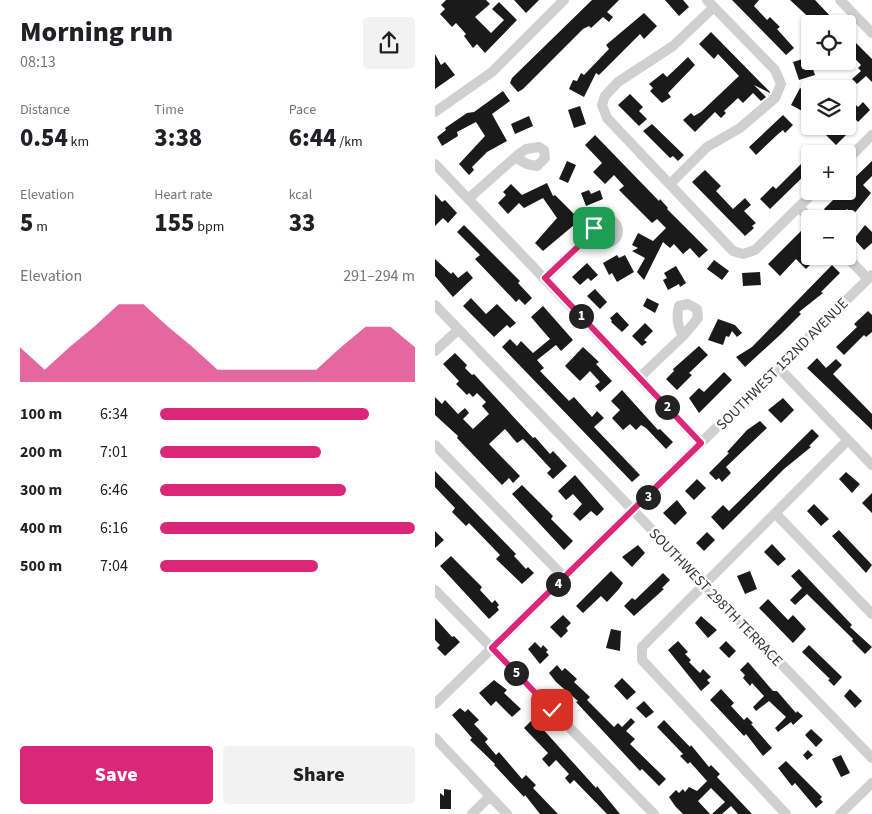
<!DOCTYPE html>
<html lang="en">
<head>
<meta charset="utf-8">
<style>
	:root { --surface:#fff; --page:#f2f2f2; --text:#202124; --muted:#757577; --accent:#db2777 }
	body { margin:0; font-family:"Source Sans 3",sans-serif; background:var(--page); color:var(--text); height:100vh; display:flex; flex-direction:column; font-size:19px; white-space:nowrap }
	* { box-sizing:border-box; margin:0 }
	p { font-size:16px; color:var(--muted) }
	.icon { flex:none; width:28px; height:28px; fill:none; stroke:currentColor; stroke-width:2; stroke-linecap:round; stroke-linejoin:round }
	.map { position:relative; flex:1; overflow:hidden }
	.sheet { display:flex; flex-direction:column; background:var(--surface); width:435px }
	.sheet>* { flex:none }
	.buttons { position:absolute; left:366px; top:15px; display:grid; gap:10px }
	.buttons a { display:grid; place-items:center; width:55px; height:55px; border-radius:5px; background:var(--surface); box-shadow:0 1px 4px #0004; font-size:25px }
	.pin { position:absolute; display:grid; place-items:center; width:42px; height:42px; color:#fff; margin:-21px; border-radius:10px; box-shadow:0 2px 8px #0006 }
	.km { position:absolute; width:25px; height:25px; margin:-12px; border-radius:50%; background:#222; color:#fff; font-size:14px; line-height:25px; text-align:center }
	.round { display:grid; place-items:center; flex:none; width:52px; height:52px; border-radius:5px; background:var(--page) }
	.head { display:flex; align-items:center; justify-content:space-between; height:85px; padding:0 20px }
	h1 { font-size:28px; font-weight:800; line-height:38px }
	.metrics { display:grid; grid-template-columns:repeat(3,1fr); gap:8px; height:85px; padding:5px 20px }
	.metrics div { display:grid; align-content:center }
	.metrics b { font-size:25px; font-weight:800 }
	.metrics small { font-size:14px; font-weight:400 }
	.metrics p { font-size:14px }
	.chart { height:140px; padding:10px 20px }
	.chart p { display:flex; justify-content:space-between }
	.chart svg { width:100%; height:90px; margin-top:5px; fill:var(--accent); opacity:.7 }
	.action { display:flex; gap:10px; margin-top:auto; padding:10px 20px }
	.action a { flex:1; height:58px; border-radius:5px; background:var(--accent); color:#fff; font-size:20px; font-weight:800; line-height:58px; text-align:center }
	.action a+a { background:var(--page); color:var(--text) }
	ul { padding:0 20px; list-style:none; font-size:16px }
	li { display:grid; grid-template-columns:80px 60px 1fr; align-items:center; height:38px }
	li i { height:12px; border-radius:6px; background:var(--accent) }
	main { display:flex; flex:1; min-height:0 }
	.map>svg:first-child { display:block }
</style>
</head>
<body>
<main>
<section class="sheet">
<div class="head"><div><h1>Morning run</h1><p>08:13</p></div><a class="round"><svg class="icon" aria-label="share" viewBox="0 0 24 24"><path d="M12 15V3M7 8l5-5 5 5M5 13v7h14v-7"/></svg></a></div>
<div class="metrics">
<div><p>Distance</p><b>0.54<small> km</small></b></div>
<div><p>Time</p><b>3:38</b></div>
<div><p>Pace</p><b>6:44<small> /km</small></b></div>
</div>
<div class="metrics">
<div><p>Elevation</p><b>5<small> m</small></b></div>
<div><p>Heart rate</p><b>155<small> bpm</small></b></div>
<div><p>kcal</p><b>33</b></div>
</div>
<div class="chart"><p><span>Elevation</span>291–294 m</p>
<svg viewBox="0 0 160 44" preserveAspectRatio="none"><path d="M0 44V27L10 38L20 27L30 17L40 6L50 6L60 17L70 27L80 38L90 38L100 38L110 38L120 38L130 27L140 17L150 17L160 27V44z"/></svg>
</div>
<ul>
<li><b>100 m</b>6:34<i style="width:82%"></i></li>
<li><b>200 m</b>7:01<i style="width:63%"></i></li>
<li><b>300 m</b>6:46<i style="width:73%"></i></li>
<li><b>400 m</b>6:16<i style="width:100%"></i></li>
<li><b>500 m</b>7:04<i style="width:62%"></i></li>
</ul>
<div class="action"><a>Save</a><a>Share</a></div>
</section>
<div class="map">
<svg width="437" height="814" viewBox="0 0 437 814">
	<rect width="100%" height="100%" fill="#fff"/>
	<path fill="#1a1a1a" d="M11,0H51L55,4L40,17L56,33L69,20L57,9L64,2L82,20L50,53L42,44L38,48L29,36L31,34L21,23L17,27L5,14L10,9L6,5Z
		M79,0H104L91,13Z
		M157,0H184L172,12L178,17L174,22L168,17L156,28L154,26L148,29L88,89L83,92L75,83L77,78Z
		M230,0H248L254,7L244,16Z
		M297,0H324L319,6L332,20L335,17L345,27L342,29L359,48L351,55Z
		M355,0H380L399,20L395,24H381Z
		M209,13L222,26L209,39L205,34L164,75L161,73L149,97L134,89L138,80L142,81L146,73L149,75L174,49L171,45Z
		M276,32L335,92V93L319,85L331,97L326,101L318,93L308,103L303,98L289,111L291,113L286,118L280,112L260,132L248,120L256,113L259,116L266,112L304,76L283,54L279,59L264,44Z
		M412,34L437,59V82L431,76L422,84L417,79L426,71L423,68L426,65L412,50Z
		M0,54L6,65L10,62L20,75L0,89Z
		M253,57L260,65L233,93L236,97L227,103L215,91L218,88L214,84L228,73L232,77Z
		M374,57L380,75L364,80L358,62Z
		M365,88L375,94V105L371,113L356,105Z
		M68,91L75,101L57,114L72,141L52,152L37,167L39,170L34,175L24,164L50,136L41,122L22,132L23,136L7,146L2,137L11,130L10,128L32,113L39,112Z
		M195,94L208,107L204,111L212,119L204,126L183,105Z
		M428,102L435,110L423,122L413,111L420,104L423,107Z
		M145,106L151,124L139,128L133,110Z
		M348,115L358,125L350,133L348,130L342,135L321,155L314,147Z
		M94,116L98,126L80,134L76,124Z
		M217,124L249,155L243,161L238,156L235,158L208,131Z
		M396,126L401,130L408,126L414,132L401,145L389,133Z
		M160,135L224,201L225,199L233,208L232,209L273,250L264,258L255,248L248,254L239,244L235,248L228,242L209,280L202,272L210,258L197,251L203,248L197,245L203,233L218,241L231,228L222,219L217,223L184,190L189,186L179,175L170,184L158,172L167,163L150,145Z
		M384,146L392,154H376Z
		M375,155V170L335,209L325,199L338,186L341,189Z
		M132,161L141,165L133,183L124,179Z
		M437,161V176L428,185L436,193L418,215L412,209L402,219H399L389,209L407,191H412V185Z
		M270,170L286,186L281,191L298,209L310,198L316,205L309,211L321,223L317,226L319,228L310,236L257,182Z
		M112,183L118,196L120,195L145,220L108,251L100,243L122,218L108,198L89,208L84,203L73,214L63,203L71,195L68,192L76,184L87,195Z
		M154,190L156,194L165,190L168,199L151,206L146,193Z
		M0,194L7,202L10,200L22,213L13,223L8,218L0,226Z
		M29,225L85,281L83,283L97,298L90,305L84,299L81,302L40,259L45,255L22,232Z
		M430,225L437,232V243L429,250L419,239Z
		M366,231L375,240L370,245L373,249L366,256L375,265L371,269L361,259L345,276L333,264Z
		M182,255L184,258L190,255L199,272L182,282L177,273L174,275L168,263Z
		M0,259L16,274L18,272L23,278L32,271L38,278L18,297L0,276Z
		M279,260L294,271L287,280L272,269Z
		M152,263L163,275L156,281L153,278L145,285L137,277Z
		M397,265L405,273L386,292L388,293L364,312L366,314L346,334L310,367L301,357L317,347Z
		M241,266L251,283L245,287L244,284L233,290L228,280L232,278L229,273Z
		M325,272L326,285L308,286L307,273Z
		M160,289L172,302L165,309L152,296Z
		M36,298L51,314L62,304L81,323L75,328L72,325L59,337L28,306Z
		M212,298L224,304L220,313L208,306Z
		M108,306L138,340L126,351L121,345L102,360L109,368L105,371L134,401L139,397L157,417L162,411L169,418L159,427L205,475L197,482L67,347L75,339L82,346L86,341L98,353L115,339L96,317Z
		M433,311L437,315V332L431,337L429,335L409,355L401,347L422,327L419,324Z
		M182,312L194,325L187,332L176,322L177,321L175,318Z
		M283,319L300,325L307,333L302,337L297,331L294,337L291,336L288,345L273,340Z
		M210,323L218,331L209,340L212,342L207,346L197,336Z
		M264,346L273,355L254,373L257,375L242,390L231,379L239,371L238,369Z
		M148,347L164,362L161,364L177,381L165,392L160,386L165,382L155,371L145,381L130,366Z
		M20,353L32,365L30,368L37,375L39,374L98,438L100,437L115,454L118,451L132,466L118,479L112,473L116,469L88,439L82,443L70,429L54,444L85,476L78,483L74,478L67,485L22,438L23,436L0,415V397L7,404L10,400L23,414L30,408L34,413L28,419L38,429L54,414L47,406L51,402L42,393L38,397L34,393L32,395L21,384L24,381L8,364Z
		M382,358L391,368L401,359L407,365L398,374L437,414V430L372,368Z
		M289,372L297,380L264,413L254,398L264,388L269,392Z
		M187,390L223,430L225,429L238,442L231,449L211,428L206,425L201,430L195,424L188,430L177,418L185,410L176,401Z
		M348,398L359,410L346,423L333,410Z
		M325,421L332,428L291,467L296,473L287,482L284,478L281,480L274,473L294,453L292,452L312,430Z
		M377,429L384,436L374,446L376,447L349,469L288,530L276,517L288,505L294,511Z
		M0,471L81,554L79,556L91,569L93,567L99,573L87,584L61,559L65,555L34,523L31,526L17,512L20,508L0,487Z
		M411,472L425,484L417,493L404,479Z
		M140,475L169,509L162,516L156,511L145,521L138,514L147,504L138,494L131,500L123,491Z
		M262,479L271,488L259,500L250,491Z
		M87,485L118,516L116,519L138,541L129,550L77,494Z
		M437,493V513L427,503Z
		M242,500L252,513L240,525L228,513Z
		M379,504L394,519L386,526L372,511Z
		M404,530L437,565L431,573L397,536Z
		M0,531L9,540L0,548Z
		M272,532L280,540L269,551L261,543Z
		M337,544L351,559L343,566L329,552Z
		M203,545L210,553L197,567L187,557Z
		M16,556L47,587L45,590L57,603L60,600L64,605L62,607L64,610L54,619L5,566Z
		M364,569L417,625L415,627L437,647L430,654L417,641L418,639L372,594L360,605L355,600L367,588L356,576Z
		M176,571L188,583L184,589L172,602L166,596L148,613L141,606Z
		M315,571L322,589L310,594L302,576Z
		M228,573L235,580L227,588L229,589L199,616L189,606L197,598L200,600Z
		M333,599L353,620L358,615L371,629L358,643L324,608Z
		M128,615L136,623L131,628L133,631L126,638L115,627Z
		M266,616L282,630L273,638L260,623Z
		M0,618L17,637L19,636L25,642L10,656L2,648L5,645L0,640Z
		M176,629L186,631L185,651L171,648Z
		M243,641L253,652L250,654L256,660L254,662L265,673L268,669L276,677L272,680L275,683L266,691L233,650Z
		M291,641L301,651L294,658L284,648Z
		M100,642L106,648L108,645L113,650L111,652L114,655L105,664L93,649Z
		M374,645L407,677L399,686L393,680L395,679L367,652Z
		M313,662L338,691H342L361,713L362,711L368,716L358,725L356,722L343,732L340,728L351,717L334,701L321,711L318,707L329,696L317,683L315,686L308,678L310,675L305,670Z
		M122,665L127,671L130,668L142,679L139,682L155,697L152,700L179,727L183,723L187,727L196,718L200,722L191,731L200,739L195,744L231,779L224,786L207,769L205,771L141,702L143,701L121,682L114,673Z
		M187,678L201,692L192,700L179,686Z
		M59,680L72,690L69,693L86,709L77,717L61,701L56,706L44,693Z
		M286,689L299,703L296,706L309,720L312,717L318,723L316,724L337,748L328,756L311,734L309,736L275,700Z
		M415,689L427,701L420,708L409,696Z
		M209,701L219,712L211,718L201,708Z
		M25,708L30,712L33,709L44,720L39,724L53,739L50,742L61,755L64,752L87,779L91,775L101,785L98,788L123,814H105L90,795L89,797L59,765L60,764L35,740L37,738L17,715Z
		M97,720L105,729L106,727L161,788L162,786L185,814H172L139,780L135,784L130,778L134,774L121,760L114,767L107,759L113,753L89,728Z
		M229,720L255,747L256,745L274,767L276,765L285,774L282,777L317,814H303L296,806L287,814H277L290,802L276,788L263,801L275,814H248L240,806L234,797L241,790L244,793L248,789L250,792L254,787L262,791L272,781L255,762L253,764L245,756L248,754L222,727Z
		M376,729L388,740L381,747L370,735Z
		M373,750L378,755L372,760L368,755Z
		M406,755L415,773L406,777L397,759Z
		M351,761L387,797L385,799L388,802L381,808L360,783L357,786L343,768Z
		M9,789L16,790V809H5V793L9,796Z"/>
	<g fill="none" stroke-linecap="round" stroke-linejoin="round">
		<path stroke="#d0d0d0" stroke-width="10" d="M405,0L437,33
			M279,7L238,46L183,82L170,96L167,105L172,118L298,251L308,254L320,250L380,191
			M0,112L57,72L129,0
			M412,160L437,135
			M0,164L266,443
			M235,184L272,147L305,128L340,98L346,84L340,70L272,0
			M33,199L84,154L91,149L104,147L109,150L110,158L102,166L92,164L81,158
			M364,207L375,219
			M159 231a12 12 0 1 1 24 0a12 12 0 1 1-24 0Z
			M411,256L433,279
			M110,279L150,240L160,235
			M0,305L437,758
			M0,351L23,330
			M344,368L437,465
			M204,378L248,336L263,318L262,309L253,304L244,306C241,317 242,326 248,336
			M0,445L130,578
			M340,513L437,614
			M0,590L219,814
			M0,704L437,275
			M0,738L72,814
			M37,814L55,796
			M351,814L207,660V647L413,440
			M405,814L437,783"/>
	</g>
	<g fill="none" stroke-linecap="round" stroke-linejoin="round">
		<defs>
			<path id="route" d="M117,710L57,648L266,443L110,278L150,240L160,235L159,228"/>
		</defs>
		<use href="#route" stroke="#fff" stroke-width="10"/>
		<use href="#route" stroke="#db2777" stroke-width="6"/>
	</g>
	<g text-anchor="middle" stroke-width="5" stroke-linejoin="round" paint-order="stroke">
		<g font-size="15" fill="#333" stroke="#fff">
			<text transform="translate(347 364) rotate(-45)" y="5">SOUTHWEST 152ND AVENUE</text>
			<text transform="translate(281 597) rotate(46)" y="5">SOUTHWEST 298TH TERRACE</text>
		</g>
	</g>
</svg>
<div class="buttons">
<a><svg class="icon" aria-label="locate" viewBox="0 0 24 24"><circle cx="12" cy="12" r="6"/><path d="M12 2v4M12 18v4M2 12h4M18 12h4"/></svg></a>
<a><svg class="icon" aria-label="layers" viewBox="0 0 24 24"><path d="M12 4l9 5-9 5-9-5zM3 14l9 5 9-5"/></svg></a>
<a>+</a>
<a>−</a>
</div>
<div class="pin" style="left:159px;top:228px;background:#1e9e55"><svg class="icon" aria-label="arrive" viewBox="0 0 24 24"><path d="M6 21V4h12l-3 4 3 4H6"/></svg></div>
<div class="pin" style="left:117px;top:710px;background:#d93025"><svg class="icon" aria-label="check" viewBox="0 0 24 24"><path d="M5 12l5 5 9-10"/></svg></div>
<b class="km" style="left:146px;top:316px">1</b>
<b class="km" style="left:232px;top:407px">2</b>
<b class="km" style="left:213px;top:497px">3</b>
<b class="km" style="left:123px;top:584px">4</b>
<b class="km" style="left:81px;top:673px">5</b>
</div>
</main>
</body>
</html>
